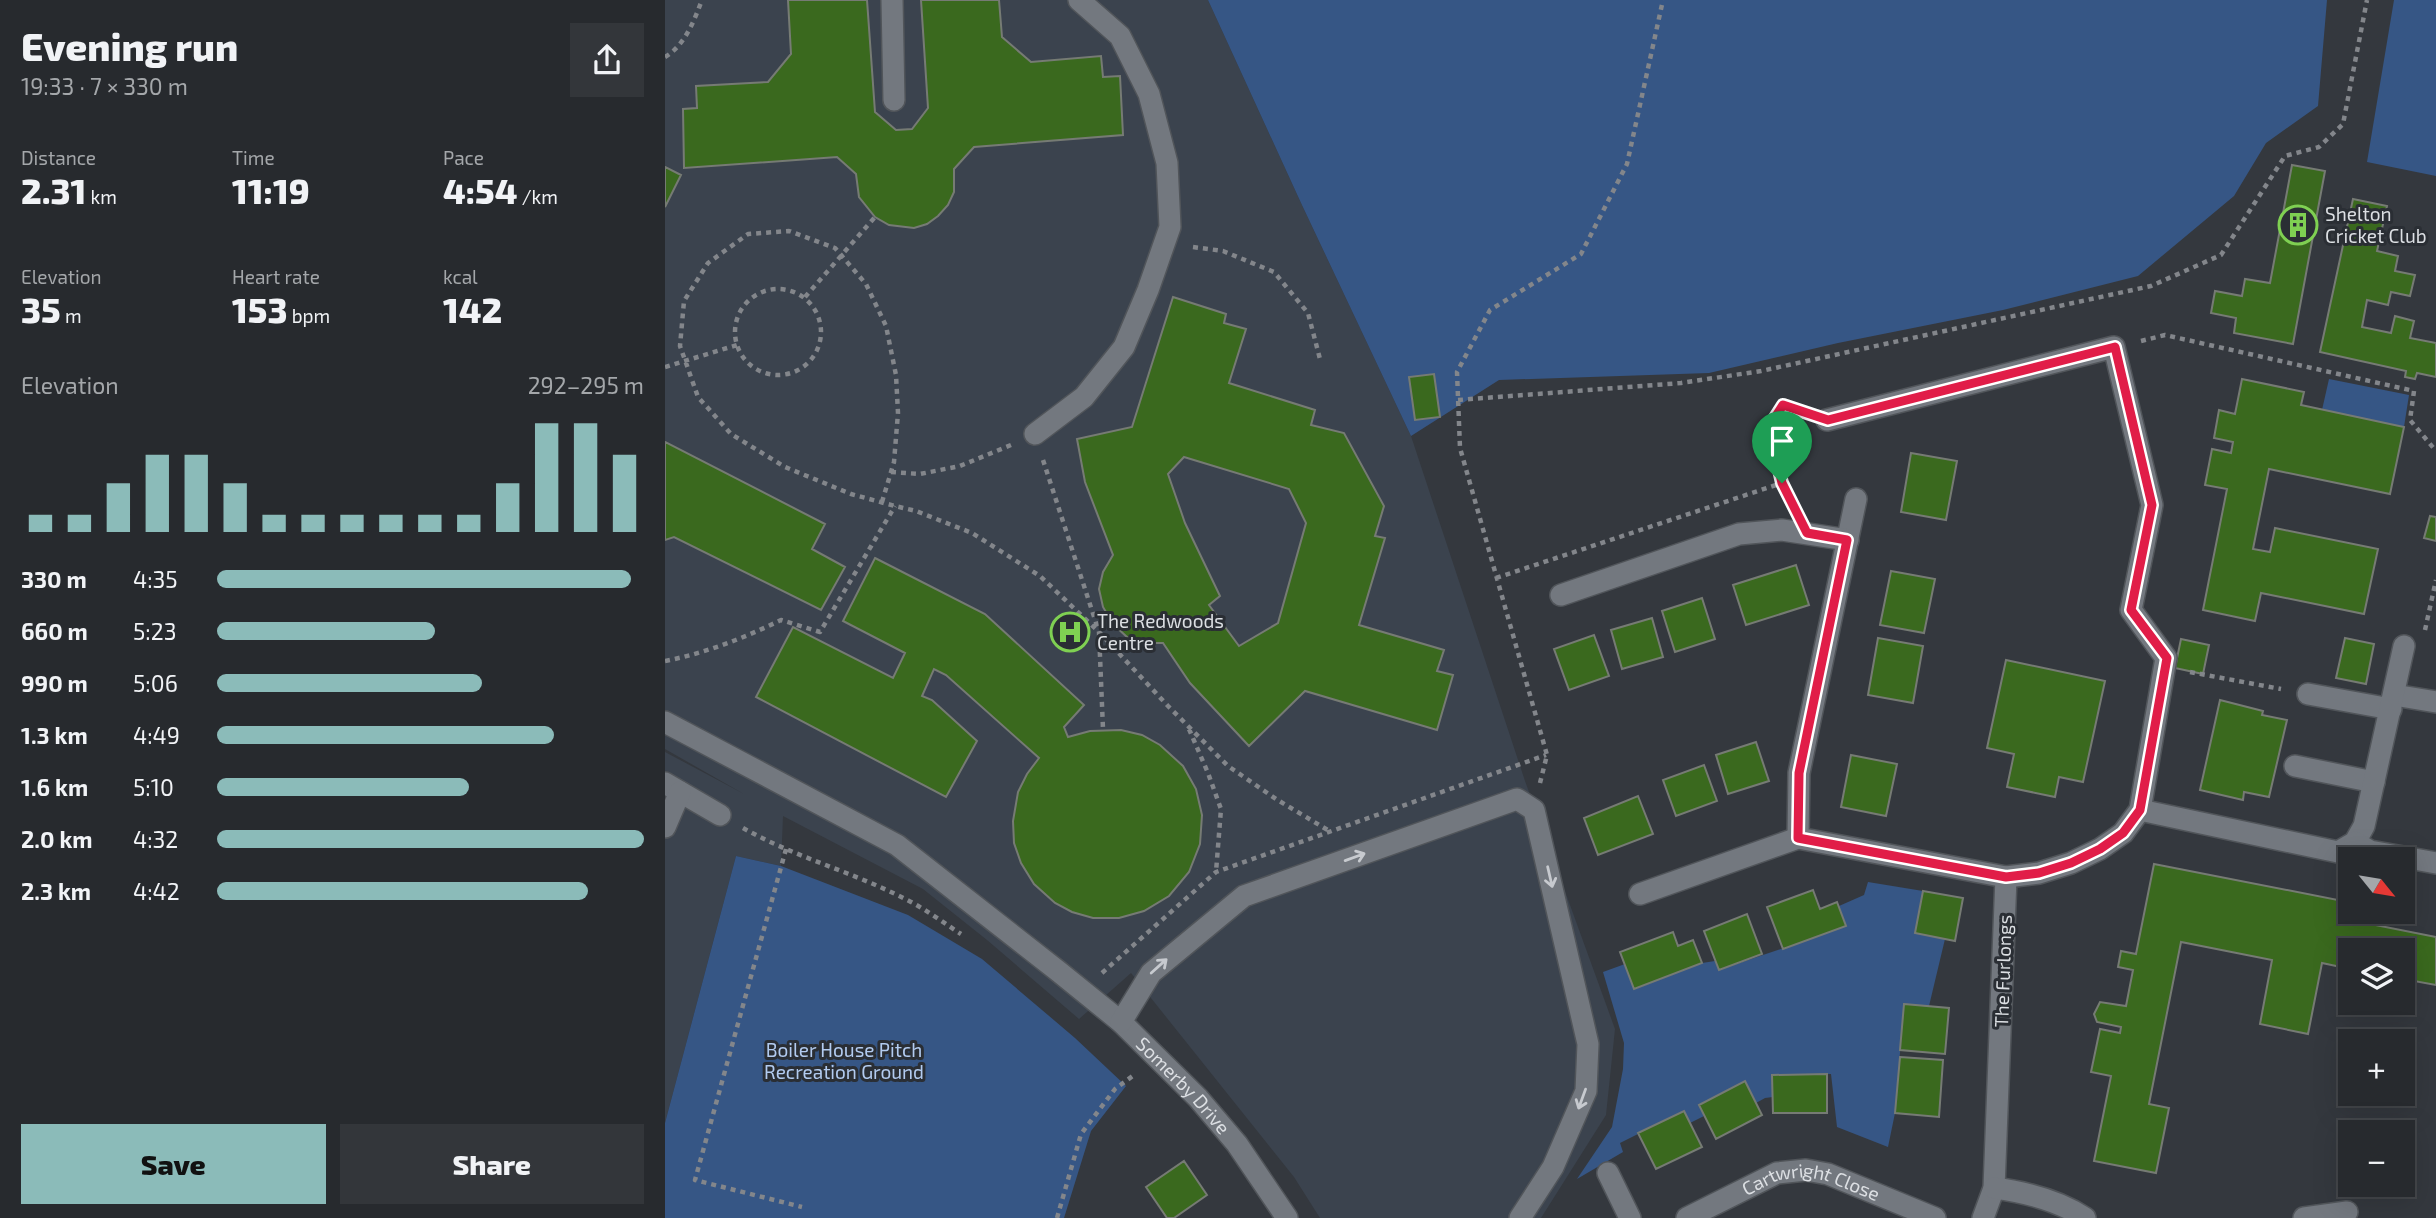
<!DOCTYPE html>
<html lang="en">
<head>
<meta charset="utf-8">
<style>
	:root { --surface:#272a2e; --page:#33363a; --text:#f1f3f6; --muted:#a4a7aa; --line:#43464a; --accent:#8bbbb9 }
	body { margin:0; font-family:"Exo 2",sans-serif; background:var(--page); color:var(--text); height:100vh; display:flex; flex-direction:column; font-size:26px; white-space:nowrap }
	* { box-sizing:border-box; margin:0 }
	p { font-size:23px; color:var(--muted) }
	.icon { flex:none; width:38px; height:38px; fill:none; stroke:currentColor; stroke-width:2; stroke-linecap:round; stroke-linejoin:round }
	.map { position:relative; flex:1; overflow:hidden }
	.details { display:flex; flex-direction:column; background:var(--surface); width:665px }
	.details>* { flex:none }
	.needle { width:46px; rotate:120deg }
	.fabs { position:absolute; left:1673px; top:847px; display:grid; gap:14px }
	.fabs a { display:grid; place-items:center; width:77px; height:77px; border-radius:0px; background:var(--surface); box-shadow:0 7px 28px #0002,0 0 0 2px var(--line); font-size:35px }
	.pin { position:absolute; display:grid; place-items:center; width:60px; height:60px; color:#fff; margin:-72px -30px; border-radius:50% 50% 50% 0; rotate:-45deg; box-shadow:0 0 7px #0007 }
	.pin .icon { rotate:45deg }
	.round { display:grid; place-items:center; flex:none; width:74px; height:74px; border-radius:0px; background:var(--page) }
	.summary { display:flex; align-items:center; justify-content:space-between; height:119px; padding:0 21px }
	h1 { font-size:38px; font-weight:800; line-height:52px }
	.metrics { display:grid; grid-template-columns:repeat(3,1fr); gap:10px; height:119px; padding:7px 21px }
	.metrics div { display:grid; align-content:center }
	.metrics b { font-size:35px; font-weight:800 }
	.metrics small { font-size:19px; font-weight:400 }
	.metrics p { font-size:19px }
	.chart { height:196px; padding:14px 21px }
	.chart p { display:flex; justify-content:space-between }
	.chart svg { width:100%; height:126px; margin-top:7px; stroke:var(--accent); stroke-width:6 }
	.primary-button { display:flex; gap:14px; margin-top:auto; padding:14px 21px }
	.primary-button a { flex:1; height:80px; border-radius:0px; background:var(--accent); color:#111; font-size:28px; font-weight:800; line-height:80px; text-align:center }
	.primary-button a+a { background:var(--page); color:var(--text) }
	ul { padding:0 21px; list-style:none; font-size:23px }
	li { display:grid; grid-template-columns:112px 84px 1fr; align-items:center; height:52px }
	li i { height:18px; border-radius:9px; background:var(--accent) }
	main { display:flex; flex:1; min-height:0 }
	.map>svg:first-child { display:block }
</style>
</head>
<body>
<main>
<section class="details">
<div class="summary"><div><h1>Evening run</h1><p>19:33 · 7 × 330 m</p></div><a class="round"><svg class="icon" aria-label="share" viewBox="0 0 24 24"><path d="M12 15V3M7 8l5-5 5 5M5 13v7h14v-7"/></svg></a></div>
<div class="metrics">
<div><p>Distance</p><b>2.31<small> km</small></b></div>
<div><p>Time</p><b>11:19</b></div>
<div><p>Pace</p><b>4:54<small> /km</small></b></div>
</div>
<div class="metrics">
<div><p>Elevation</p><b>35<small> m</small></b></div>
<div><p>Heart rate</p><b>153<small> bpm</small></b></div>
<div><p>kcal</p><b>142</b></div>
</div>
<div class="chart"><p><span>Elevation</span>292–295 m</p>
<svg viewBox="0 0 160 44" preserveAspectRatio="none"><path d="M5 44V38M15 44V38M25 44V27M35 44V17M45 44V17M55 44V27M65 44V38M75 44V38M85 44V38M95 44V38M105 44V38M115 44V38M125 44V27M135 44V6M145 44V6M155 44V17"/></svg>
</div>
<ul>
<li><b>330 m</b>4:35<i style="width:97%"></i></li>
<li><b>660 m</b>5:23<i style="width:51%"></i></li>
<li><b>990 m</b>5:06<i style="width:62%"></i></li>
<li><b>1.3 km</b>4:49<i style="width:79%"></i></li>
<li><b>1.6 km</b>5:10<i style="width:59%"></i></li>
<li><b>2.0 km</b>4:32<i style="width:100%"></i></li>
<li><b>2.3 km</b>4:42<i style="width:87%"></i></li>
</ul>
<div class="primary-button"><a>Save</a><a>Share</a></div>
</section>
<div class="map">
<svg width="1771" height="1218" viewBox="0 0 1771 1218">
	<rect width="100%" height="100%" fill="#34383e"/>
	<path fill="#3b434e" d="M0,0H543L636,203L746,436L860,781L950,1029L941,1115L876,1218H655L629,1177L466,973L414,1019L322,940L258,889L118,816L116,866L71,856L0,1123V752L79,794L0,749Z"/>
	<path fill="#365685" d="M543,0H1662L1653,106L1601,143L1569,196L1473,276L1338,310L1173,343L1044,373L834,380L746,436L636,203Z
		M1729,0H1771V176L1702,162Z
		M1664,379L1744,395L1739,427L1657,410Z
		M71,856L116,866L243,915L317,959L410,1038L461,1086L426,1131L399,1218H0V1123Z
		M1203,882L1258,891L1250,933L1280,939L1264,1006L1239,1005L1230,1113L1223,1147L1172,1127L1166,1074L1108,1075V1097L1100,1098L1091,1103L1080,1082L1034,1105L1039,1116L1025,1123L1019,1111L955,1143L958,1152L912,1179L947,1127L958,1069L959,1043L938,972L960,964L970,989L1037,963L1050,961L1054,970C1097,955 1139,942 1181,926L1174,906L1199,895Z"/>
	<path fill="#3a691e" stroke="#767b74" stroke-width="2" fill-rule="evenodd" d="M123,0H202L210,112L231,130L247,129L263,108L256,0H334L337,37L366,62L436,56L438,77L455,76L458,135L309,147L289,169V192L283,205L273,216L262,224L249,228L224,225L210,217L194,197L191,174L172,157L19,168L18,109L32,108L31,86L103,82L126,54Z
		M1627,165L1660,171L1628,344L1569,333L1571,318L1546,313L1550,291L1577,296L1580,279L1605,283Z
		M0,167L16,175L0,207Z
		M1688,199L1722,206L1712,251L1733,256L1730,271L1750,275L1745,296L1726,292L1723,305L1702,300L1697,327L1726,333L1730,316L1749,321L1745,338L1771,343V377L1752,373L1750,379L1740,377L1741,371L1655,352Z
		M508,297L561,314L559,323L581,329L564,383L650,410L646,425L679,433L719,506L710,536L720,538L694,625L779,650L772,671L788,675L772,730L640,691L584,746L525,683L498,643H480L462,637L448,624L438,607L434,589L438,572L448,555L420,482L412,439L467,427ZM519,457L624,489L641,523L613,623L574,646L544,605L555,596L520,523L503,474Z
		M769,374L775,417L750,420L744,377Z
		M1577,379L1639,392L1636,405L1739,427L1725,494L1604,469L1588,549L1605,552L1610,528L1713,549L1699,614L1596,593L1590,621L1538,610L1562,489L1540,485L1547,449L1566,453L1568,442L1549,438L1554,410L1570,414Z
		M0,442L160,524L147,549L180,567L156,610L9,537L0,540Z
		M1246,453L1292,461L1281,520L1236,512Z
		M1765,516L1771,517V541L1759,538Z
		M210,558L320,614L419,705L399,727L403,737L425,731L456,730L477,735L495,745L518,766L531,789L537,815L535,844L524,872L504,896L479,911L454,918H428L407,912L390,903L369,884L356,863L349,843L348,821L353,792L362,774L374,758L281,675L269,669L257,696L267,700L312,741L281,797L91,697L128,627L228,678L240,653L178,621Z
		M1131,565L1144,605L1081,625L1068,585Z
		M1226,571L1270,579L1259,633L1215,625Z
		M1037,598L1050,639L1010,652L997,611Z
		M987,618L998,657L957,669L946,630Z
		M929,635L944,676L904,690L889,649Z
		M1213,638L1258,646L1248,703L1203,695Z
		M1680,638L1709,644L1701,684L1671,678Z
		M1516,639L1544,645L1538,674L1510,668Z
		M1341,660L1440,681L1418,782L1394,777L1390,797L1342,787L1349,754L1322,748Z
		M1555,700L1598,711L1597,715L1622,720L1604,797L1579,792L1578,800L1535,790Z
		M1091,742L1104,781L1063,794L1051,755Z
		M1186,755L1232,764L1221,816L1176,807Z
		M1039,765L1052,801L1011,816L998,780Z
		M973,796L988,834L933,855L919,818Z
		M1489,864L1683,902L1680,919L1771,937V985L1738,979V950H1685V969L1657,963L1643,1034L1595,1024L1607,960L1516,942L1484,1104L1504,1108L1491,1173L1429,1161L1446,1076L1426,1072L1435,1029L1455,1033L1456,1027L1432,1022L1429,1014L1435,1002L1461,1006L1468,970L1453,967L1456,951L1471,954Z
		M1148,890L1155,909L1172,902L1181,926L1118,949L1102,907Z
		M1258,891L1298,898L1290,941L1250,933Z
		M1082,914L1097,954L1054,970L1039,931Z
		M1008,932L1013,946L1028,940L1037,963L969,989L955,952Z
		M1239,1004L1284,1008L1280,1054L1235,1050Z
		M1235,1057L1278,1060L1274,1117L1230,1113Z
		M1162,1074V1113H1108L1107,1075Z
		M1080,1081L1097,1115L1051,1139L1034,1105Z
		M1019,1111L1037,1147L991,1169L973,1133Z
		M519,1161L542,1195L509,1218H502L481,1187Z"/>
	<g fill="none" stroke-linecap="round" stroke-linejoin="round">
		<defs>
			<g id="minor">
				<path d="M227,0L229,100"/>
				<path d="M1162,420L1449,347L1487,505L1466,610L1501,658L1475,810L1458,833L1435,849L1406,863L1374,873L1341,877L1329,1188L1318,1218"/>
				<path d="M370,434L419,397L459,347L483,290L505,227L502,163L484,94L455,36L414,0"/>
				<path d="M1191,499L1134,773L1133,838L1341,877"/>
				<path d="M896,595L1074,534L1117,530L1183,540"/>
				<path d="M1643,694L1726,709"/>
				<path d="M1729,695L1771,702"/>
				<path id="s1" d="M0,722L232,845L393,971L456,1022L533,1098L572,1144L622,1218"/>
				<path d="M1630,766L1709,782"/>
				<path d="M0,783L55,815"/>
				<path d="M1475,810L1673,852L1690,842L1699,826L1739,646"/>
				<path d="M0,827L15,792"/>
				<path d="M1690,842L1705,851L1771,863"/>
				<path d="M975,894L1133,838"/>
				<path d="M456,1022L486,973L579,896L852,799L869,810L923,1044L921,1091L888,1167L855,1218"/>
				<path d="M943,1173L965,1218"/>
				<path d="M1329,1188C1360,1192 1393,1200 1420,1218"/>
				<path id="s2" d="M1022,1218L1112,1173L1141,1170L1163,1174L1270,1218"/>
				<path d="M1639,1218L1682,1212"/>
			</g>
		</defs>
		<use href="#minor" stroke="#51555a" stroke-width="24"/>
		<path stroke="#83868b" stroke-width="4.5" stroke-dasharray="5 5" stroke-linecap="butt" d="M0,57C20,45 29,21 37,0
			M528,247L558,251L609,272L643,313L655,359
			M70 332a43 43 0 1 1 86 0a43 43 0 1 1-86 0Z
			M140,297L210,217
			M1476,341L1500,335L1749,391L1745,420L1771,451
			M0,367L72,345
			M793,400L1016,383L1096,371L1486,286L1556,255L1620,156L1654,147L1678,124L1702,0
			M378,460L434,632L503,706L563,766L611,799L666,832
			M226,472L255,474L295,466L346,445
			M217,502L229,462L233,413L231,375L221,326L201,284L170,248L124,231L83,234L43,263L19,301L15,346L33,397L66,434L120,467L186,494L230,506L251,511L307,533L375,576L434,632L438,729
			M1127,503L1117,483L1104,427L1118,405L1138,412
			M831,578L1117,483
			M1760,630L1771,580
			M0,661C41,653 79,638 116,620L155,632L230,506
			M1525,672L1616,689
			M524,729L543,773L556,809L551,872
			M875,783L882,755L795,448L792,372L825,310L916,254L962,164L998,0
			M78,828C131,858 192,873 246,902C263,911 279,923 296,934
			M121,849L30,1180L137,1207
			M437,973L551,872L881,755
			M392,1218L416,1134L450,1089L469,1075"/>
		<use href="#minor" stroke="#73787f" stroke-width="21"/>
	</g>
	<defs><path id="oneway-shaft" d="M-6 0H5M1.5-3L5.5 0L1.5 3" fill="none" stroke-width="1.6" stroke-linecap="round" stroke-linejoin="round" transform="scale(1.75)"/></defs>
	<g stroke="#c7cacf">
		<use href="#oneway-shaft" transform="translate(690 857) rotate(-20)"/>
		<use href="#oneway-shaft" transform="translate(885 877) rotate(77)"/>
		<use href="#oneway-shaft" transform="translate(494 966) rotate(-42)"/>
		<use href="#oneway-shaft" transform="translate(917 1099) rotate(110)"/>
	</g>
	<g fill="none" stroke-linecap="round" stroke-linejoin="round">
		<defs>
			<path id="route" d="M1450,347L1487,505L1466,610L1502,658L1475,810L1458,833L1435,849L1406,863L1374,873L1341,877L1133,838L1134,773L1182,540L1142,533L1117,483L1104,427L1118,405L1163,420Z"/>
		</defs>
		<use href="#route" stroke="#fff" stroke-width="14"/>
		<use href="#route" stroke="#e11d48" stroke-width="9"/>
	</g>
	<defs>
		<symbol id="building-ring" viewBox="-11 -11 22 22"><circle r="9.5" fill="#2a2e34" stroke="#7fd052" stroke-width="1.5"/><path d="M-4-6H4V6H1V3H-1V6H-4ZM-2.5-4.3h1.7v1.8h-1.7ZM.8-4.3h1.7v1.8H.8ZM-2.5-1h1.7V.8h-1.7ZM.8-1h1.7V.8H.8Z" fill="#7fd052"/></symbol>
		<symbol id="hospital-ring" viewBox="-11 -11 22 22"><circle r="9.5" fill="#2a2e34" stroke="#7fd052" stroke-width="1.5"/><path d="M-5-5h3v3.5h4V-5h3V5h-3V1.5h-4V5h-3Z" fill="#7fd052"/></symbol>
	</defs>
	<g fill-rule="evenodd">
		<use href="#building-ring" x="1611" y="203" width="44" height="44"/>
		<use href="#hospital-ring" x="383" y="610" width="44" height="44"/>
	</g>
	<g text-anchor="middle" stroke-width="6" stroke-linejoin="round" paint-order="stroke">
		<g font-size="19" fill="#dcdfe3" stroke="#2a2e34" text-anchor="start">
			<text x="1660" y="221">Shelton<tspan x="1660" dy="22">Cricket Club</tspan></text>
			<text x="432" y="628">The Redwoods<tspan x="432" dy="22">Centre</tspan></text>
		</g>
		<g font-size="19" fill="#dcdfe3" stroke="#2a2e34">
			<text transform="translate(1338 971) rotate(-88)" y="7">The Furlongs</text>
			<text dy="7" stroke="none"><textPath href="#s1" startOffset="637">Somerby Drive</textPath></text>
			<text dy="7" stroke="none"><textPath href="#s2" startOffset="135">Cartwright Close</textPath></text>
		</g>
		<g font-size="19" fill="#b2cbf0" stroke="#2a2e34">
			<text x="179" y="1057">Boiler House Pitch<tspan x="179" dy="22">Recreation Ground</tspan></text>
		</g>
	</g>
</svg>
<div class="fabs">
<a><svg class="needle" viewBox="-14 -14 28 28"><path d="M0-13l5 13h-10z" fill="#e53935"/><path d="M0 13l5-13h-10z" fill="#a4a7aa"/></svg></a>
<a><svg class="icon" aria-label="layers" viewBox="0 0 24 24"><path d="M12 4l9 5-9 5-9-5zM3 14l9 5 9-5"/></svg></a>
<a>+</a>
<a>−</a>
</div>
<div class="pin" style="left:1117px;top:483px;background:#1e9e55"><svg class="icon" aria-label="arrive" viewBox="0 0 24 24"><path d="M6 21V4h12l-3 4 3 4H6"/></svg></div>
</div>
</main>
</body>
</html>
